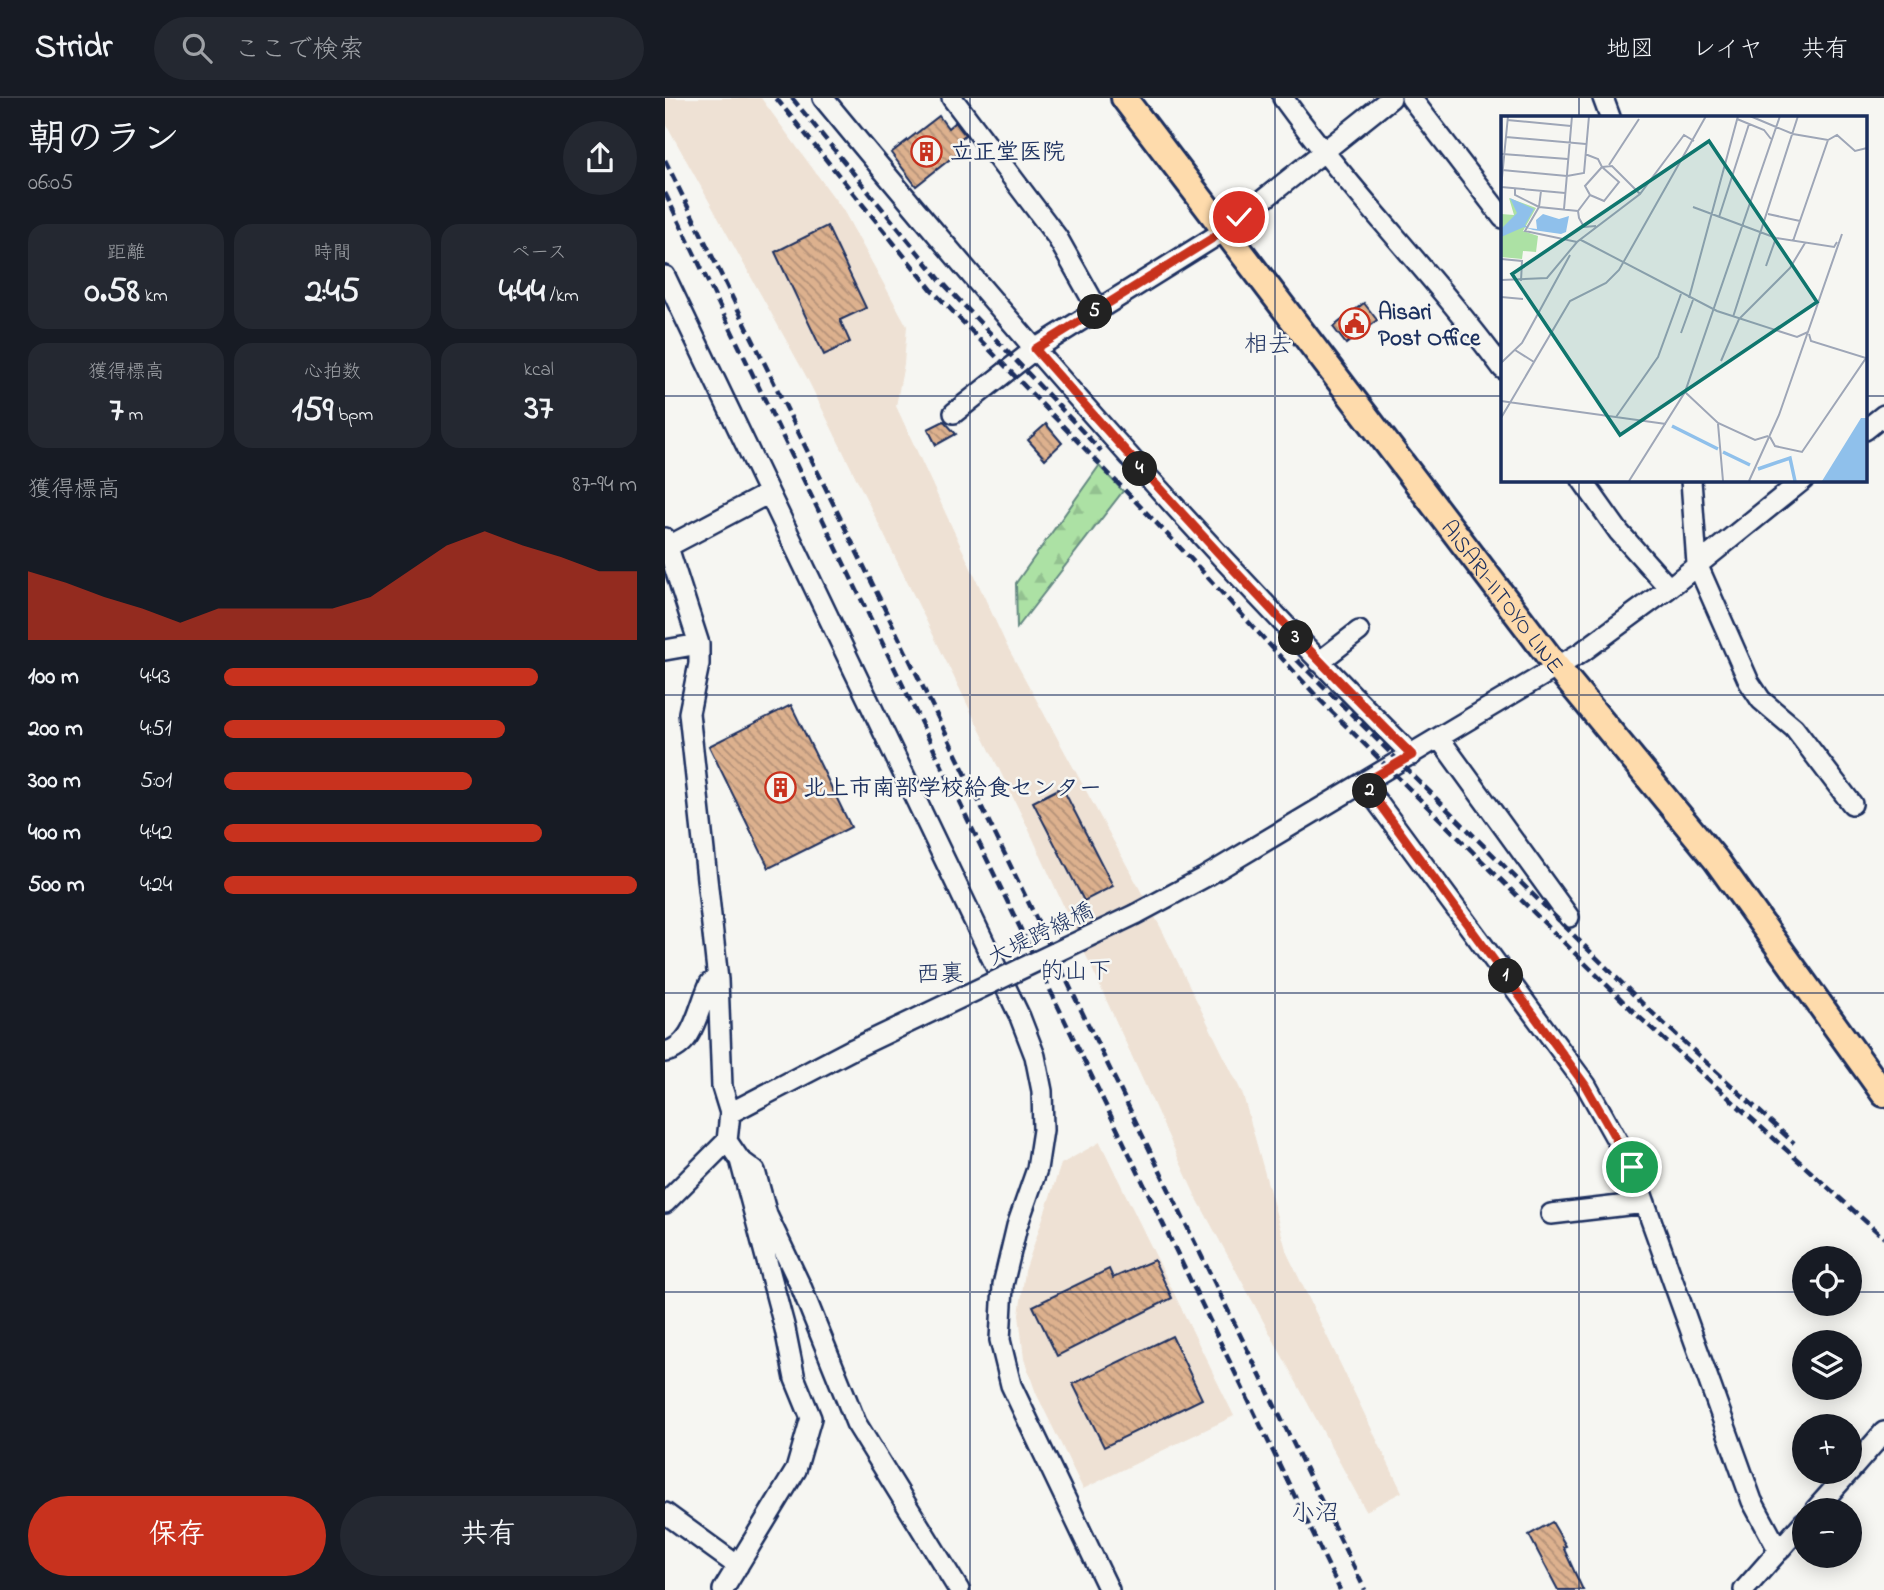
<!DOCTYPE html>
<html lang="ja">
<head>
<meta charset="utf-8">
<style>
	:root { --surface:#171b24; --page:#242831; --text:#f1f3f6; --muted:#9ea1a6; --line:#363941; --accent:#c8321e }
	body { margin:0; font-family:"Indie Flower","Klee One",sans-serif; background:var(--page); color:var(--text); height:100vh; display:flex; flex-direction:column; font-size:26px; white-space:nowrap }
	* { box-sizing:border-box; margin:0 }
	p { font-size:23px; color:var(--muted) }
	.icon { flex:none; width:38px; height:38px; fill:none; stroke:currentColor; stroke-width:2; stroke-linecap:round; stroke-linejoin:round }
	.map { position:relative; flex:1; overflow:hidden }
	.sheet { display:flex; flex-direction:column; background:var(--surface); width:665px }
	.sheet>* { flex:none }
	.controls { position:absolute; left:1127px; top:1148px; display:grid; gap:14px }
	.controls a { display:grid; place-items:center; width:70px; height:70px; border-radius:50%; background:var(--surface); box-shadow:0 4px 18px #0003; font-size:35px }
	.pin { position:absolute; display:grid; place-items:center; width:60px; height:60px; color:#fff; margin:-30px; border:4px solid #fff; border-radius:50%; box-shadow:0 2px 7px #0007 }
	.km { position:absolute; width:35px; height:35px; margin:-18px; border-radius:50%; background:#222; color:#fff; font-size:19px; line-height:35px; text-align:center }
	.round { display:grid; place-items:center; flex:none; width:74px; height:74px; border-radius:37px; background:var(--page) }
	.head { display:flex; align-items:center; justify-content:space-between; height:119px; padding:0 28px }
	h1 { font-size:38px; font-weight:700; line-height:52px }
	.stats { display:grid; grid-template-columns:repeat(3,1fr); gap:10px; height:119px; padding:7px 28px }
	.stats div { display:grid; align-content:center; border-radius:18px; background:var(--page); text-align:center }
	.stats b { font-size:35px; font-weight:700 }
	.stats small { font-size:19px; font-weight:400 }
	.stats p { font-size:19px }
	.chart { height:196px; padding:14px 28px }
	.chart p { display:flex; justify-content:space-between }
	.chart svg { width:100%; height:126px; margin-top:7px; fill:var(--accent); opacity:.7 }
	.primary-button { display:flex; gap:14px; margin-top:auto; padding:14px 28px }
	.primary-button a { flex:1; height:80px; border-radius:42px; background:var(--accent); color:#fff; font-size:28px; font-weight:700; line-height:80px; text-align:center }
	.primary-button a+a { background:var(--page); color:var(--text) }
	ul { padding:0 28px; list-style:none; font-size:23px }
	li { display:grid; grid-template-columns:112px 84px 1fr; align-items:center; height:52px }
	li i { height:18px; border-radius:9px; background:var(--accent) }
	header { display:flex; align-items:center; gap:42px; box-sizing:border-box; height:98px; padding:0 35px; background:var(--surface); border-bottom:2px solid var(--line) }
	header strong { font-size:33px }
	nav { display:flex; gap:38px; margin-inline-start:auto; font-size:24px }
	.search { width:490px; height:63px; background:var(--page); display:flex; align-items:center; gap:18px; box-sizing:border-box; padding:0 24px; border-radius:38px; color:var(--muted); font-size:26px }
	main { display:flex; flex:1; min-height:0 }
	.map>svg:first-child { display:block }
</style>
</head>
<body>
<header>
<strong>Stridr</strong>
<div class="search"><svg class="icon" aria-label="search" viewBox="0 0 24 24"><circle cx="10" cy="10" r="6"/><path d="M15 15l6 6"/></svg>ここで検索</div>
<nav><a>地図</a><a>レイヤ</a><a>共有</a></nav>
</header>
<main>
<section class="sheet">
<div class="head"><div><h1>朝のラン</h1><p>06:05</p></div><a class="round"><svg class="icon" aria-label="share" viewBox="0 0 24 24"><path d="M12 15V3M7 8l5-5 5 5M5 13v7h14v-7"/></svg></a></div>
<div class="stats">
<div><p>距離</p><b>0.58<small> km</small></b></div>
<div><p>時間</p><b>2:45</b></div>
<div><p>ペース</p><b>4:44<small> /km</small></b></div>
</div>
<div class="stats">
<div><p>獲得標高</p><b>7<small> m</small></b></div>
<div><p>心拍数</p><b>159<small> bpm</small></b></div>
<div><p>kcal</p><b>37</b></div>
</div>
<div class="chart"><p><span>獲得標高</span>87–94 m</p>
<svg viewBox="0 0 160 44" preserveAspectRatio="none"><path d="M0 44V20L10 24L20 29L30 33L40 38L50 33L60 33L70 33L80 33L90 29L100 20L110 11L120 6L130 11L140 15L150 20L160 20V44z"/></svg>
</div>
<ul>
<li><b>100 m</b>4:43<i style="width:76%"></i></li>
<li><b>200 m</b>4:51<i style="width:68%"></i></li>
<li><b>300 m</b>5:01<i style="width:60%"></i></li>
<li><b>400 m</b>4:42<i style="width:77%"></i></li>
<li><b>500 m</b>4:24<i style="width:100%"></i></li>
</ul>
<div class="primary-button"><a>保存</a><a>共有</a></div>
</section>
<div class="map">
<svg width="1219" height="1492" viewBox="0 0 1219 1492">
	<defs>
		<pattern id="forest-firs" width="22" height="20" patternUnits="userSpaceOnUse" patternTransform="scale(1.75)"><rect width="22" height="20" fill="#ace1a4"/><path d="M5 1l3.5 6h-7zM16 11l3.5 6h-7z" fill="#93c190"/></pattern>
		<pattern id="building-back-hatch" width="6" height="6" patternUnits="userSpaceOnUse" patternTransform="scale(1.75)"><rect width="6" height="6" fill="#ddb18e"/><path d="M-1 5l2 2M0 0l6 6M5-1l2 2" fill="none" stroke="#b29077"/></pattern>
	</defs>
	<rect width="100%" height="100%" fill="#f6f6f2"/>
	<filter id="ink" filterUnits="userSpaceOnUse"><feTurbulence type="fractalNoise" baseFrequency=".0143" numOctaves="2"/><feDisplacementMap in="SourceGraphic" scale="14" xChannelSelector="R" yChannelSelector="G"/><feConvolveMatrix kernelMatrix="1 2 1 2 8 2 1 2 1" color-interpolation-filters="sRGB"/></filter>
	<g filter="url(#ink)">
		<path fill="#eee1d4" d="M0,0H96L178,112L242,228L239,266L231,308L342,548L496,830L578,997L622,1155L737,1394L701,1413L530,1097L364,732L141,278L0,24Z
			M435,1044L569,1318L418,1391L371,1295L359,1261L354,1217L360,1173L396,1066Z"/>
		<path fill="url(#forest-firs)" stroke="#648881" stroke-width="2" d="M434,368L458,393L352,530L351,485Z"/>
		<path fill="url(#building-back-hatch)" stroke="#1b2f5e" stroke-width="2" d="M274,18L283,30L290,24L300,37L293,43L299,50L251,88L226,55Z
			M162,128L201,210L175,222L185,244L159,257L110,154Z
			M699,205L712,222L681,246L668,229Z
			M279,323L291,336L271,347L263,331Z
			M381,326L397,345L380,361L363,342Z
			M126,607L186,729L104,770L44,648Z
			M397,689L448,788L419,803L368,704Z
			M489,1162L507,1200L392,1258L368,1208L444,1171L448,1180Z
			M507,1238L537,1301L439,1349L408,1286Z
			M887,1424L901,1448L898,1449L918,1492H893L864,1437Z"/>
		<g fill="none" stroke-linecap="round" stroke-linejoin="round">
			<defs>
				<path id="minor" d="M158,0C345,227 538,449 747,657
					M287,0L392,139L433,212
					M618,0C686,94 769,177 838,271
					M746,0L838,120
					M938,0L945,19
					M0,178L355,919L370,958L377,993L378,1032L372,1071L352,1128L338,1187L335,1242L346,1287L444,1492
					M289,315L370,251L559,133L726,0
					M1200,332L1219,317
					M917,382L954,434L1004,490
					M1026,382L1032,466L1084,584L1096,602L1129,630L1187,706
					M0,440L34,546V566L24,615L53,882L57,989L65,1015L62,1043L75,1062L90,1073L102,1117L137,1191L191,1325L294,1492
					M2,449L104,395
					M0,552L34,546
					M654,564L694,533
					M774,640L904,819
					M699,686L921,987L967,1069L1087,1403L1114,1453
					M471,816L540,779L917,554L1004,490L1138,382
					M0,954C30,948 33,909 45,885L53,882
					M65,1015L186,952
					M0,1105L62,1043
					M886,1116L980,1105
					M1185,1373L1219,1334
					M1150,1412L1184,1374
					M0,1415L73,1468
					M58,1492L131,1372L146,1320L130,1281L120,1231L75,1062
					M1079,1492L1139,1424"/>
				<g id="major">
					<path id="s1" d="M459,0L892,569L1051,762L1219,996"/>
				</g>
			</defs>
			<use href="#minor" stroke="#1b2f5e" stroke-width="24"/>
			<use href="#major" stroke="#1b2f5e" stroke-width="30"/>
			<use href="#minor" stroke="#f6f6f2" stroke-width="19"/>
			<use href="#major" stroke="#fedbac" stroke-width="24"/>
			<path stroke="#1b2f5e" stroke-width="4.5" stroke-dasharray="10 5" stroke-linecap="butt" d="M111,0L267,192L525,460L656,603L972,917L1219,1140
				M127,0L277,184L436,353
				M0,62L700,1492
				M0,95L675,1492
				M632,562L980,908L1129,1045"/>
			<defs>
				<path id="minor-bridge" d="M186,952L471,816"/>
			</defs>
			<use href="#minor-bridge" stroke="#1b2f5e" stroke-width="24" stroke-linecap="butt"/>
			<use href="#minor-bridge" stroke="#f6f6f2" stroke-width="19"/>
		</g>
	</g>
	<g fill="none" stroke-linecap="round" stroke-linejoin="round" filter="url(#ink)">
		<defs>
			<path id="route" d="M574,119L559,133L370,251C492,390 616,526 747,657L699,685L920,987L967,1069"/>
		</defs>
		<use href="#route" stroke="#fff" stroke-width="14"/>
		<use href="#route" stroke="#c8321e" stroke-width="9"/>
	</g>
	<path fill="none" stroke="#1b2f5e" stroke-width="2" stroke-opacity="0.55" d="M305,0V1492M610,0V1492M914,0V19M0,298H838M1200,298H1219M914,382V1492M0,597H1219M0,895H1219M0,1194H1139M1185,1194H1219"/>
	<defs>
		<symbol id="building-ring" viewBox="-11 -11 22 22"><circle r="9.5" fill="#f6f6f2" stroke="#c8321e" stroke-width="1.5"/><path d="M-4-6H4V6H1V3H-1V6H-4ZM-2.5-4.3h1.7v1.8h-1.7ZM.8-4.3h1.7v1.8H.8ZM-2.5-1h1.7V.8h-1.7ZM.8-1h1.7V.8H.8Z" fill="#c8321e"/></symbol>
		<symbol id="civic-ring" viewBox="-11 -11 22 22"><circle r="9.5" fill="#f6f6f2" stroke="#c8321e" stroke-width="1.5"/><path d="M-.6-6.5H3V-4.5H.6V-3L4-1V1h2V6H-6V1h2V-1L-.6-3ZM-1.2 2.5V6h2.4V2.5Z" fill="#c8321e"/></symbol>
	</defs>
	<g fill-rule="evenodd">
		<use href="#building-ring" x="244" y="36" width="35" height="35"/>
		<use href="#civic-ring" x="672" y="208" width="35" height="35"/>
		<use href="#building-ring" x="98" y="672" width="35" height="35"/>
	</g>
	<g text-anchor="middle" stroke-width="5" stroke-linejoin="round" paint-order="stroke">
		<g font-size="23" font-weight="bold" fill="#1b2f5e" stroke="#f6f6f2" text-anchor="start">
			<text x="285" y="61">立正堂医院</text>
			<text x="713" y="221">Aisari<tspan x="713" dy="26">Post Office</tspan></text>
			<text x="138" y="697">北上市南部学校給食センター</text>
		</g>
		<g font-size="23" fill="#1b2f5e" stroke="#f6f6f2">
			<text dy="8" stroke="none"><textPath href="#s1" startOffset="626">AISARI-IITOYO LINE</textPath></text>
			<text transform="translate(375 835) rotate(-26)" y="8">大堤跨線橋</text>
		</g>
		<g font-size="24" fill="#1b2f5e" stroke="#f6f6f2">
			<text x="603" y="253">相去</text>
			<text x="411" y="880">的山下</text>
			<text x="275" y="883">西裏</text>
			<text x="650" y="1422">小沼</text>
		</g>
	</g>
	<g transform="translate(836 18)">
		<rect width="366" height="366" fill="#f6f6f2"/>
		<path d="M8,82L35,92L22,115L37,120L35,136L22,135L21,143L0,141V98L13,99Z" fill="#ace1a4"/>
		<path d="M9,82L33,93L24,109L28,112L36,113L35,104L42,98L58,103L68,100L65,116L60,118L32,114L23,111L0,121V113L16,97ZM360,302H366V365H321Z" fill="#8fc0eb"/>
		<path fill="none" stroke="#8fc0eb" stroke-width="3.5" d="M171,310L217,333M222,336L249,349M257,353L289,342L294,365"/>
		<path fill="none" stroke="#9ea6b7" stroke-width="2" d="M109,0H163M249,0L292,18L327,24L336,19L354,35L366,32M236,3L263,14L270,23M6,4L70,10M5,21L85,28M1,38L67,43M84,38L97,43L101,51L111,50L139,78M108,49L138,3M1,54L66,60L83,57L88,0M0,71L64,77M0,72L7,0M14,73V79L38,91L77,95M40,75L38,91L24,115L76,126M89,79L103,85L118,66L101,51L84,70L89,79L77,95L78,102L83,111L95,110M192,91L275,122L333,131L336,126M63,93L71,0M267,98L299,105M218,101L248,8M80,124L216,195L296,221L307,216M292,125L327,24M0,143L21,145L20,165M265,150L275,122M0,164L46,162L76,126L139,78L183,19L193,25M0,181L22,183M188,182L237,0M232,201L297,0M180,217L192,184M14,234L33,246M220,245L238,203L289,152L304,127M0,247L21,227L69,139M184,276L217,307L254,324L267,320M0,285L165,308M115,301L157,241L180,178M0,302L69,185L105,167L118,154L205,0M217,308L222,365M269,321L274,330L301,336L365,242L310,225L308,218M128,365L184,276L279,0M248,365L278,299L341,118"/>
		<path fill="#0f766e" fill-opacity="0.15" stroke="#0f766e" stroke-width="3.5" d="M208,25L316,186L119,319L11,158Z"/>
		<rect width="366" height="366" fill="none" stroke="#1b2f5e" stroke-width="3.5"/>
	</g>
</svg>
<div class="controls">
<a><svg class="icon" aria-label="locate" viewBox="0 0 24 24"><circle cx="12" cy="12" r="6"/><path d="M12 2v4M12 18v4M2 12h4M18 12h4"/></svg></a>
<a><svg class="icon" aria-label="layers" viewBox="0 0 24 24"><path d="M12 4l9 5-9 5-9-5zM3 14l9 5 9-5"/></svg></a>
<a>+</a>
<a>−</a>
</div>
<div class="pin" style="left:967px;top:1069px;background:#1e9e55"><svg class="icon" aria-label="arrive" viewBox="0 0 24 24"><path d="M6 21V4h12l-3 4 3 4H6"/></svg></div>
<div class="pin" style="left:574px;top:119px;background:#d93025"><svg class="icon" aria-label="check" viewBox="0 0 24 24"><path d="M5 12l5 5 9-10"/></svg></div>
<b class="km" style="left:841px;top:878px">1</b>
<b class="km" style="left:705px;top:693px">2</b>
<b class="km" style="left:631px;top:540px">3</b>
<b class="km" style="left:475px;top:371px">4</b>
<b class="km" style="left:430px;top:214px">5</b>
</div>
</main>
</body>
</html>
